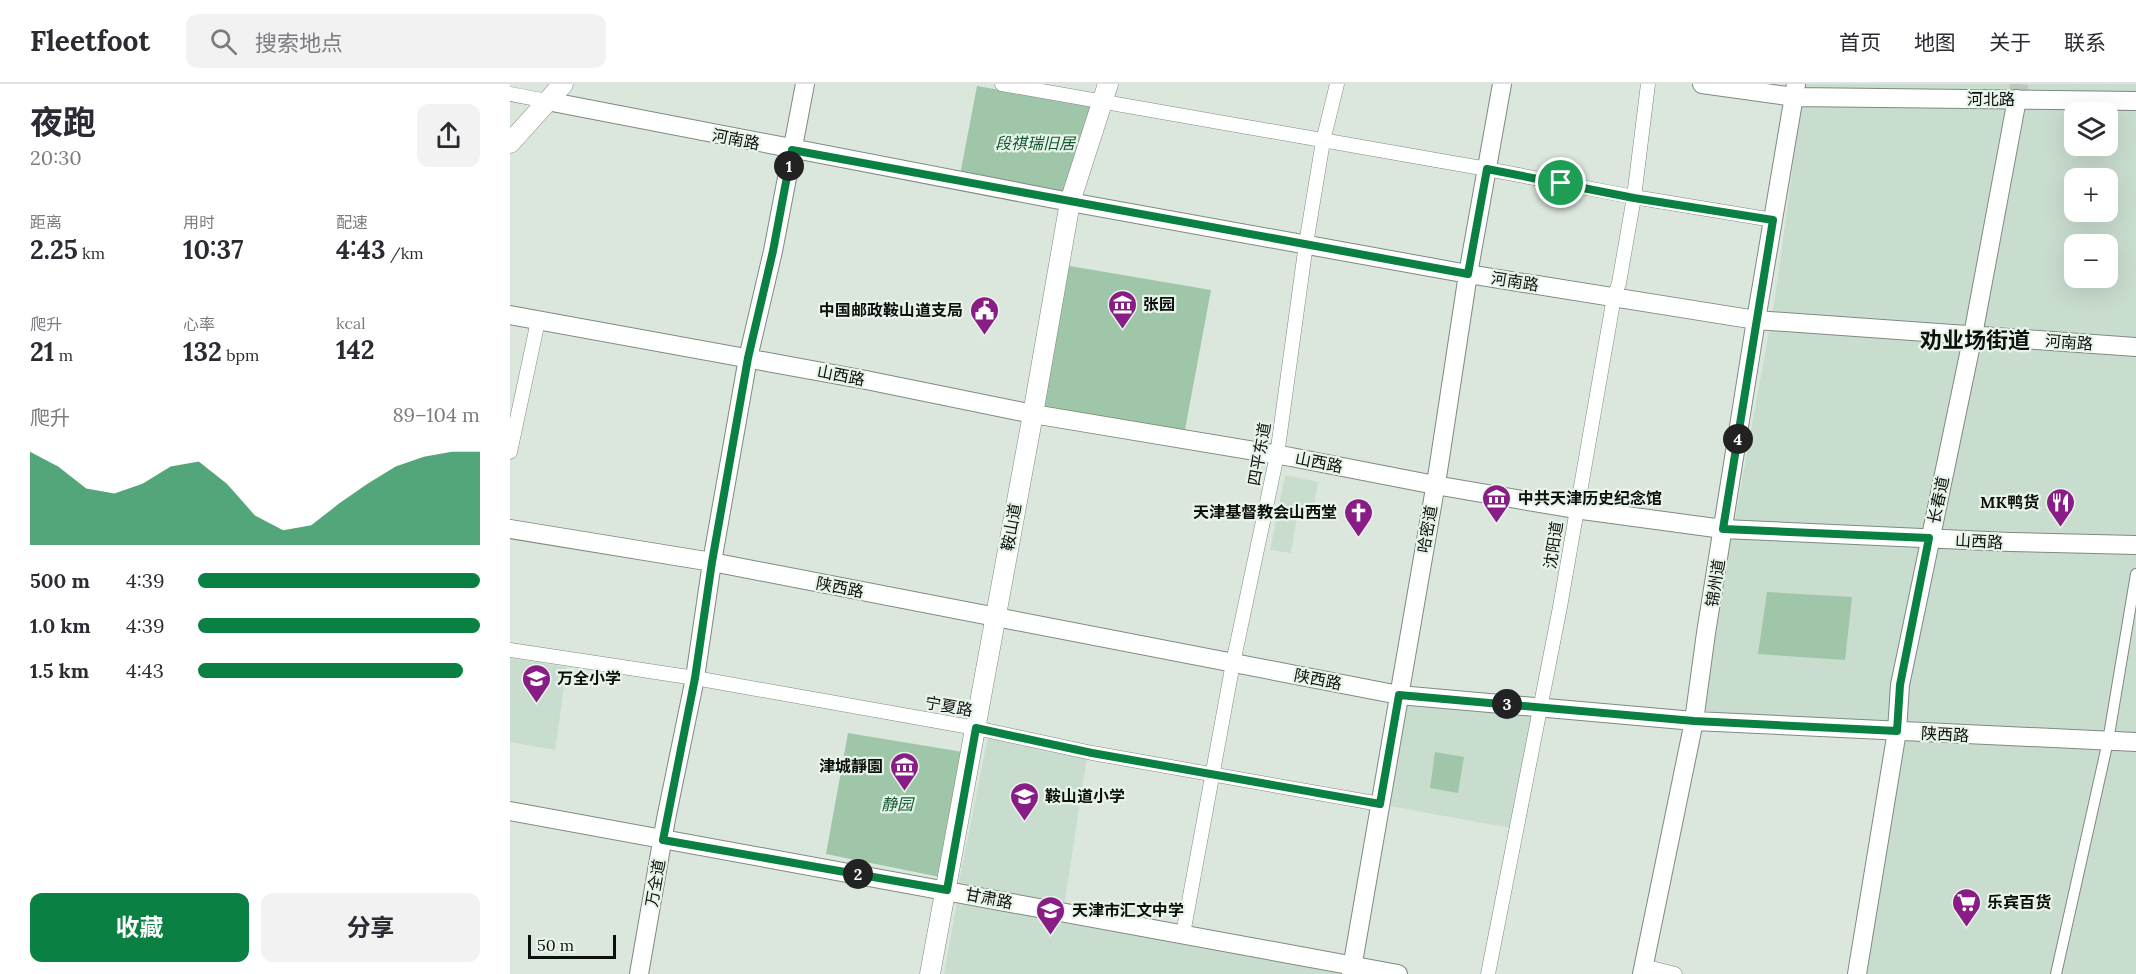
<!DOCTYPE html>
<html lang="zh">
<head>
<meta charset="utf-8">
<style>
	:root { --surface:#fff; --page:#f2f2f3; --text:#2b2b33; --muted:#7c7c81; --line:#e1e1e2; --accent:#0b8043 }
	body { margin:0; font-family:Lora,"Noto Sans SC",serif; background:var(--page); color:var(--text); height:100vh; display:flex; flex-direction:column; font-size:22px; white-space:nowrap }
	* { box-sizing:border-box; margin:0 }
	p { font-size:20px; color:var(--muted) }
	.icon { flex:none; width:33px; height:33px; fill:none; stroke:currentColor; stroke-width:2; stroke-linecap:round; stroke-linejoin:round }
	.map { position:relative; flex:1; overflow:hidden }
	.drawer { display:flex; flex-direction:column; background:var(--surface); width:510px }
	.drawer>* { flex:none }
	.buttons { position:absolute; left:1554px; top:18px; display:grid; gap:12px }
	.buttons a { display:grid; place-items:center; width:54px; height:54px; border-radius:12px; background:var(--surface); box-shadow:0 6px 24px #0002; font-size:30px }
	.scale { position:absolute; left:18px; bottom:15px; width:88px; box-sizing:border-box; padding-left:6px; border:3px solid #0d110e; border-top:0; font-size:16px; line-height:21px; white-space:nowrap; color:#0d110e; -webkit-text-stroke:4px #e8f4ea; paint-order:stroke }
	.pin { position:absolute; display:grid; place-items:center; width:51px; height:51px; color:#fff; margin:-26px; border:3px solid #fff; border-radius:50%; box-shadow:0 2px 6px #0007 }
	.km { position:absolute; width:30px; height:30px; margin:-15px; border-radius:50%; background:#222; color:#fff; font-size:16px; line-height:30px; text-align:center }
	.round { display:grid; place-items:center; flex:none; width:63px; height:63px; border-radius:12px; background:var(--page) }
	.overview { display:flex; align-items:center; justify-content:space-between; height:102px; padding:0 30px }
	h1 { font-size:33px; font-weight:700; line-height:45px }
	.figures { display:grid; grid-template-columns:repeat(3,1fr); gap:9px; height:102px; padding:6px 30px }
	.figures div { display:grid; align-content:center }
	.figures b { font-size:26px; font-weight:700 }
	.figures small { font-size:16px; font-weight:400 }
	.figures p { font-size:16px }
	.chart { height:168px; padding:12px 30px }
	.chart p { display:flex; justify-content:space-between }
	.chart svg { width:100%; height:108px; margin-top:6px; fill:var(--accent); opacity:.7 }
	.action { display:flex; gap:12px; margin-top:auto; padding:12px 30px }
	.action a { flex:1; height:69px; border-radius:12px; background:var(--accent); color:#fff; font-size:24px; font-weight:700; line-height:69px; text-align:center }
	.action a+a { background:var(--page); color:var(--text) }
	ul { padding:0 30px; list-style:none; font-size:20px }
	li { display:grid; grid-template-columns:96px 72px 1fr; align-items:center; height:45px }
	li i { height:15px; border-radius:8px; background:var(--accent) }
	header { display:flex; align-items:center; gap:36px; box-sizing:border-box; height:84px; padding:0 30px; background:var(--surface); border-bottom:2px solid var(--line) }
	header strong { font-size:28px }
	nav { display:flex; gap:33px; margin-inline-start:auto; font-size:21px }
	.search { width:420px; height:54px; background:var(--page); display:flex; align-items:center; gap:15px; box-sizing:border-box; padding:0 21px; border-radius:12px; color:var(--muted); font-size:22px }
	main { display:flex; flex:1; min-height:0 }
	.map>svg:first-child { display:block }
</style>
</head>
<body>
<header>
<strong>Fleetfoot</strong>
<div class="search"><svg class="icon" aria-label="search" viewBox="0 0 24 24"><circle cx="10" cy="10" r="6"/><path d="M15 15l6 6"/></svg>搜索地点</div>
<nav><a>首页</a><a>地图</a><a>关于</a><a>联系</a></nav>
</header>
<main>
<section class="drawer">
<div class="overview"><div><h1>夜跑</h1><p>20:30</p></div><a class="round"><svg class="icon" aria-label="share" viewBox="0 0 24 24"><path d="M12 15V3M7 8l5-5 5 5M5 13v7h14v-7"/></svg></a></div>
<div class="figures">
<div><p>距离</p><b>2.25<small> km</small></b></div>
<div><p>用时</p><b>10:37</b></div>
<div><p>配速</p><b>4:43<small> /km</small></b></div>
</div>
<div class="figures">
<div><p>爬升</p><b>21<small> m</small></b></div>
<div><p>心率</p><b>132<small> bpm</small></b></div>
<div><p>kcal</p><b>142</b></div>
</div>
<div class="chart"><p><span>爬升</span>89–104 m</p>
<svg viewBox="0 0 160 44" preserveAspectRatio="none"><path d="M0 44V6L10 12L20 21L30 23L40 19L50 12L60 10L70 19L80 32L90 38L100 36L110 27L120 19L130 12L140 8L150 6L160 6V44z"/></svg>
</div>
<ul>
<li><b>500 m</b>4:39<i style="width:100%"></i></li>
<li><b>1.0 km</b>4:39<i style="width:100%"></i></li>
<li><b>1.5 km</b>4:43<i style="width:94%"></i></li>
</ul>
<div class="action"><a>收藏</a><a>分享</a></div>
</section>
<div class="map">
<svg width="1626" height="890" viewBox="0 0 1626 890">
	<rect width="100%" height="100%" fill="#dbe7dd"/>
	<path fill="#c9ddce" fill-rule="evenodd" d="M1294,0H1626V651L1189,634L1265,214ZM1564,28H1598V62H1564ZM1564,94H1598V128H1564ZM1564,160H1598V194H1564Z
		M775,391L808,398L803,429L788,426L781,469L760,466Z
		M0,574L57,583L45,666L0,658Z
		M891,616L1023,628L1000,744L874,721Z
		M478,652L577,673L554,822L448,803Z
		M1390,653L1626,665V890H1351Z
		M447,818L836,885L834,890H434Z"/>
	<path fill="#9fc6a8" d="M467,2L589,23L562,114L450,91Z
		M554,181L701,206L674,351L528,326Z
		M1257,508L1342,513L1335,576L1248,570Z
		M338,649L459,669L435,794L316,770Z
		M925,668L954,673L948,709L920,704Z"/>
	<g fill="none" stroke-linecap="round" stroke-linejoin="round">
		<path stroke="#bcc7be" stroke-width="18" stroke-dasharray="18 9" stroke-linecap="butt" d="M1507,15L1509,0"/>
		<defs>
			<path id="pedestrian" d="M1546,890L1598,657L1626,490"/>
			<path id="minor" d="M492,0L977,85L1124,113L1263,136
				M0,10L37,17
				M0,368L28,237
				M0,566L185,594L466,644L582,669L870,720
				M673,850L723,579L767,371L796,160L813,57L827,0
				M1133,882L1165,890
				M978,890L1050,523L1104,213L1109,199L1124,113L1138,0"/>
			<path id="tertiary" d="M1192,0L1284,13L1626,17
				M37,17L560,118L958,190L1246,236L1626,263
				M0,231L356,296L523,330L781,373L925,401L1065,425L1213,445L1500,458L1626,461
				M0,445L202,478L889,611L1184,637L1626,658
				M0,727L888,890
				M129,890L156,735L185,594L202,478L238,274L263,167L295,0
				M841,890L928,387L958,190L992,0
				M1132,890L1184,637L1196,549L1246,236L1286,0
				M1347,890L1387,647L1390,601L1463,251L1507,15"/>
			<path id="secondary" d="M0,59L53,0
				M420,890L523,330L560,118L598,0"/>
		</defs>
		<use href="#pedestrian" stroke="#7e8a81" stroke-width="12"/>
		<use href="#minor" stroke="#7e8a81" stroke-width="15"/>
		<use href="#tertiary" stroke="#7e8a81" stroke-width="20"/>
		<use href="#secondary" stroke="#7e8a81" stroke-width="21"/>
		<use href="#pedestrian" stroke="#fff" stroke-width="10"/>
		<use href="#minor" stroke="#fff" stroke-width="14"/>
		<use href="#tertiary" stroke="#fff" stroke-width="18"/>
		<use href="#secondary" stroke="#fff" stroke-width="20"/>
	</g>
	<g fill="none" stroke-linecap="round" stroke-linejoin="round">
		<defs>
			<path id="route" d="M282,66L958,190L977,85L1124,114L1263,136L1213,445L1419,454L1390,601L1387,647L1184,637L889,611L870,720L582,669L466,644L437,806L153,756L185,594L202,478L238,274L263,167Z"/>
		</defs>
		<use href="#route" stroke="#fff" stroke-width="12"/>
		<use href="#route" stroke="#0b8043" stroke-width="8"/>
	</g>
	<defs>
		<symbol id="museum-pin" viewBox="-11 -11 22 30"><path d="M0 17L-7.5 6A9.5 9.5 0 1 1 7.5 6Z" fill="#881e85" stroke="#e8f4ea"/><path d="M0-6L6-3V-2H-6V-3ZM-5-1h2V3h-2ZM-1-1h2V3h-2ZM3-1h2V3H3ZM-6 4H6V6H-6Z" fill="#fff"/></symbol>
		<symbol id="civic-pin" viewBox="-11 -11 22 30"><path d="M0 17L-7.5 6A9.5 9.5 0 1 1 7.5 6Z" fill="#881e85" stroke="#e8f4ea"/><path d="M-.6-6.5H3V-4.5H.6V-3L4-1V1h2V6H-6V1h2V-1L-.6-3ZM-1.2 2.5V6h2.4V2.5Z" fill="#fff"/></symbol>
		<symbol id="restaurant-pin" viewBox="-11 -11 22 30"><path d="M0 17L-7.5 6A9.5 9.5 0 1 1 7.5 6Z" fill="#881e85" stroke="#e8f4ea"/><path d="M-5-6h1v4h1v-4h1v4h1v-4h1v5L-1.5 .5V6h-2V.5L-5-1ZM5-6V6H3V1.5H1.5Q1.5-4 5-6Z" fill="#fff"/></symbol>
		<symbol id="church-pin" viewBox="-11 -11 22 30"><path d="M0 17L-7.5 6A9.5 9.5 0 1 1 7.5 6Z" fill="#881e85" stroke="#e8f4ea"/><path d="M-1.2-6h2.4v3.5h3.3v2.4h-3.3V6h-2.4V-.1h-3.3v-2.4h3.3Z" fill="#fff"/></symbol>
		<symbol id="school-pin" viewBox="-11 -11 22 30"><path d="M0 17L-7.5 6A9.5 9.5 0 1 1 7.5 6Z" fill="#881e85" stroke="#e8f4ea"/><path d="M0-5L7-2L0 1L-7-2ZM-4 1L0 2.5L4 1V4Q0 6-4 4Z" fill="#fff"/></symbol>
		<symbol id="supermarket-pin" viewBox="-11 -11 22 30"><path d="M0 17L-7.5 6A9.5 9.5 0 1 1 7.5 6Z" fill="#881e85" stroke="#e8f4ea"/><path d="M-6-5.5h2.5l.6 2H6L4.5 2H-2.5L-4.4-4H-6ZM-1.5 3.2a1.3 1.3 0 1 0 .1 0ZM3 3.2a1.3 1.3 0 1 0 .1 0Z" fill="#fff"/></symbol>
	</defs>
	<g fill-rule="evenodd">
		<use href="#museum-pin" x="596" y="204" width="33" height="45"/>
		<use href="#civic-pin" x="458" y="210" width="33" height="45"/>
		<use href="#museum-pin" x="970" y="398" width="33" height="45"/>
		<use href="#restaurant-pin" x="1534" y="402" width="33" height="45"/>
		<use href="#church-pin" x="832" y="412" width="33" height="45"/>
		<use href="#school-pin" x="10" y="578" width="33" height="45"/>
		<use href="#museum-pin" x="378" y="666" width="33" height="45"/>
		<use href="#school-pin" x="498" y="696" width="33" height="45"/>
		<use href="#supermarket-pin" x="1440" y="802" width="33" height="45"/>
		<use href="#school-pin" x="524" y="810" width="33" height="45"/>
	</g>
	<g text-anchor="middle" stroke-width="4.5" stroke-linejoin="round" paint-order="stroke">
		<g font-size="16" fill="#0d110e" stroke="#e8f4ea">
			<text x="1481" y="21">河北路</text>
			<text transform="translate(226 55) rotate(11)" y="6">河南路</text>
			<text transform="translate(1005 197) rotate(9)" y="6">河南路</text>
			<text transform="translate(1559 258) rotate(4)" y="6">河南路</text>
			<text transform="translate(331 291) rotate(11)" y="6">山西路</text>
			<text transform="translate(749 370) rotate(-80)" y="6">四平东道</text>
			<text transform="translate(809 378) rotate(11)" y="6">山西路</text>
			<text transform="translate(1428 416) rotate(-78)" y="6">长春道</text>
			<text transform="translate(501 443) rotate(-80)" y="6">鞍山道</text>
			<text transform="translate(917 445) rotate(-80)" y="6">哈密道</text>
			<text transform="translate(1469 457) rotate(3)" y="6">山西路</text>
			<text transform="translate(1043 461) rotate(-81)" y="6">沈阳道</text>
			<text transform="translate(1205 499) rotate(-81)" y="6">锦州道</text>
			<text transform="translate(330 503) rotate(11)" y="6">陕西路</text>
			<text transform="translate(808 595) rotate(11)" y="6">陕西路</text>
			<text transform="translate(439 622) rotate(10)" y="6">宁夏路</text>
			<text transform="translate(1435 650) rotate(3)" y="6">陕西路</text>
			<text transform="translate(145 799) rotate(-80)" y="6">万全道</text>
			<text transform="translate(479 814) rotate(11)" y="6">甘肃路</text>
		</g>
		<g font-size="16" font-style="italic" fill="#12592f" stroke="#e8f4ea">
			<text x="525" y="65">段祺瑞旧居</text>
			<text x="387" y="726">静园</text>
		</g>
		<g font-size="16" font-weight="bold" fill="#0d110e" stroke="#e8f4ea" text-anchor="start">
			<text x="633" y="226">张园</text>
			<text x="453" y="232" text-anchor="end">中国邮政鞍山道支局</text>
			<text x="1008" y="420">中共天津历史纪念馆</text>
			<text x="1529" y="424" text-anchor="end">MK鸭货</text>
			<text x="827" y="434" text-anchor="end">天津基督教会山西堂</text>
			<text x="47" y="600">万全小学</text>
			<text x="373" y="688" text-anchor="end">津城靜園</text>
			<text x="535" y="718">鞍山道小学</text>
			<text x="1477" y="824">乐宾百货</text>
			<text x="562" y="832">天津市汇文中学</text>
		</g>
		<g font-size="22" font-weight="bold" fill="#0d110e" stroke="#e8f4ea">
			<text x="1465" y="264">劝业场街道</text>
		</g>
	</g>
</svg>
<div class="buttons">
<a><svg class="icon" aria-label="layers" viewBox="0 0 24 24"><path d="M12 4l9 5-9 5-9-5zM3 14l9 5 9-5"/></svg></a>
<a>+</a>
<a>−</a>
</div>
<div class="scale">50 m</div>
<div class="pin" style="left:1051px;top:99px;background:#1e9e55"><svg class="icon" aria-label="arrive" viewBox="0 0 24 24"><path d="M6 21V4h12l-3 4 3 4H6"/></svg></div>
<b class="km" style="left:279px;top:82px">1</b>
<b class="km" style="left:348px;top:790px">2</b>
<b class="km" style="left:997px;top:620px">3</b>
<b class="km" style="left:1228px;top:355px">4</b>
</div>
</main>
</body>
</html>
